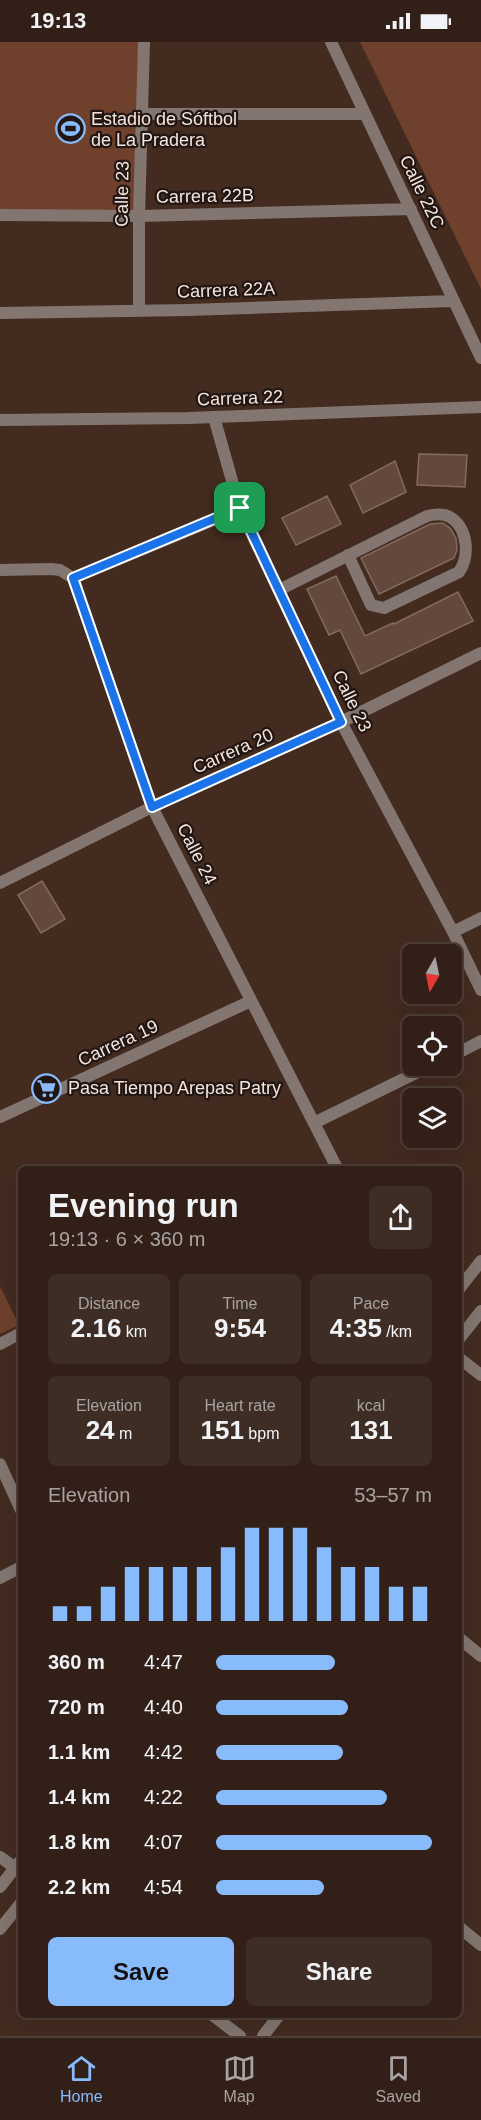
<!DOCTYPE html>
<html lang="en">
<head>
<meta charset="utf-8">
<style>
	:root { --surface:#322018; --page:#3d2d25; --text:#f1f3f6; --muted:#a8a3a2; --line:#4d3e37; --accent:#88bbfc }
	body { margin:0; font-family:Arial,sans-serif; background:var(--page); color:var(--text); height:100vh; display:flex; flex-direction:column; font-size:22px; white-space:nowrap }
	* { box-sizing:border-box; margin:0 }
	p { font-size:20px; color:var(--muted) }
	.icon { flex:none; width:33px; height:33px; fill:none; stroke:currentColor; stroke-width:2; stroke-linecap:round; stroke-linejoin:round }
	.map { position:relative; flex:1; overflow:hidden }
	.side { position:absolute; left:18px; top:1124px; width:444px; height:852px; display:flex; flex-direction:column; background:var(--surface); border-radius:9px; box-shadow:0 6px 24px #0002,0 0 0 2px var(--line) }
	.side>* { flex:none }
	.needle { width:39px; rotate:189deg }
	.tools { position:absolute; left:402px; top:902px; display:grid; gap:12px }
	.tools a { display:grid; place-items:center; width:60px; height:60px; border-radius:9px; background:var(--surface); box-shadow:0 6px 24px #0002,0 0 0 2px var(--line); font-size:30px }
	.pin { position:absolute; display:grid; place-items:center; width:51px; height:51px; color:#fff; margin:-26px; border-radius:12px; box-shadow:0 3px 9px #0006 }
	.round { display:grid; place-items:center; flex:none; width:63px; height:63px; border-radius:9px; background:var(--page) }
	.head { display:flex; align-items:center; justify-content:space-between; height:102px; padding:0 30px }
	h1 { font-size:33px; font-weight:700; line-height:45px }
	.figures { display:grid; grid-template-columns:repeat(3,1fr); gap:9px; height:102px; padding:6px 30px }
	.figures div { display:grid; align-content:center; border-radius:9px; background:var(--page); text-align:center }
	.figures b { font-size:26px; font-weight:700 }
	.figures small { font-size:16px; font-weight:400 }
	.figures p { font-size:16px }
	.chart { height:168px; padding:12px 30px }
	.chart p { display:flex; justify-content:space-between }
	.chart svg { width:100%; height:108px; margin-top:6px; stroke:var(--accent); stroke-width:6 }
	.button { display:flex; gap:12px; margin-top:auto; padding:12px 30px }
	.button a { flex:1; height:69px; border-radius:9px; background:var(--accent); color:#111; font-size:24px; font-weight:700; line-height:69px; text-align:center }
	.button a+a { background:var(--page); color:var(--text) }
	ul { padding:0 30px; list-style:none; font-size:20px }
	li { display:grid; grid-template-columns:96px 72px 1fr; align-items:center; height:45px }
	li i { height:15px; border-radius:8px; background:var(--accent) }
	.status { display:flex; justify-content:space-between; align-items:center; height:42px; padding:0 30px; background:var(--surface); direction:ltr }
	.status svg { height:16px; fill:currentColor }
	.tabs { display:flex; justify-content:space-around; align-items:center; height:84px; border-top:2px solid var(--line); background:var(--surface); font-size:16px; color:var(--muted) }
	.tabs a { display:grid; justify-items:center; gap:3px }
	.tabs .on { color:var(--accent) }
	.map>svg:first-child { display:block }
</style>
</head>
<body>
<div class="status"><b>19:13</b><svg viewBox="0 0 49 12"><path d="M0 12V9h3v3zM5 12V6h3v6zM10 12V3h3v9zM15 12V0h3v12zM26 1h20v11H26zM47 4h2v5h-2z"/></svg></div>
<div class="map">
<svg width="481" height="1994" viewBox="0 0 481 1994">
	<rect width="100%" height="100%" fill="#432b20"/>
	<path fill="#6f412c" d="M0,0H142L139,174L0,173Z
		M360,0H481V247Z
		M0,1244L19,1283L0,1292Z"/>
	<path fill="#62483d" stroke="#85695d" stroke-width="1.5" d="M419,412L467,413L465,445L417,443Z
		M395,419L406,450L363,471L350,443Z
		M327,454L341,482L296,503L282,476Z
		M443,481L450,486L456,496L457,508L454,516L379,552L361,516L430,482Z
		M336,534L365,594L393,581L394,582L458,550L473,579L361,632L340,588L329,593L307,547Z
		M42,839L65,877L41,891L18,853Z"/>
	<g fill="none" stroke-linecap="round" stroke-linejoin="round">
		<path stroke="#837671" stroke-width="12" d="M331,0L481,316
			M142,72H365
			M0,173L139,174L411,167
			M139,268V174L144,0
			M0,271L188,268L453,259
			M214,375L240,467L341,680L453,890L481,948
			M0,378L188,376L481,365
			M0,528L51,527L60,528L73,536L152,765L337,1126
			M73,536L240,467
			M279,548L427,474C435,472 443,471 450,475C468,486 470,514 459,530L384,566L371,563L348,513
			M0,841L152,765L341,680L481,611
			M453,890L481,876
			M452,1014L481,999
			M0,1075L251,959
			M314,1081L432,1023
			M459,1247L481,1219
			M459,1297L481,1269
			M0,1302L21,1291
			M459,1316L481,1333
			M0,1422L21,1468
			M0,1536L21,1525
			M459,1596L481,1614
			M0,1815L21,1830
			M0,1845L21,1818
			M459,1885L481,1903
			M0,1887L21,1861
			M211,1972L240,1994
			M263,1994L280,1972"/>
	</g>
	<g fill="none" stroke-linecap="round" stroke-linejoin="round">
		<defs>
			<path id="route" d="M240,466L341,680L152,765L73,536Z"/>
		</defs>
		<use href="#route" stroke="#fff" stroke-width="12"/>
		<use href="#route" stroke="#1a73e8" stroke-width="8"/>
	</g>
	<defs>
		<symbol id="stadium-ring" viewBox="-11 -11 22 22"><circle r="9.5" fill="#211612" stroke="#88bbfc" stroke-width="1.5"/><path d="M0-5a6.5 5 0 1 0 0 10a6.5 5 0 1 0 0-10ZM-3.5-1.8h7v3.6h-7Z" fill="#88bbfc"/></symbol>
		<symbol id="supermarket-ring" viewBox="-11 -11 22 22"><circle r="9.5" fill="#211612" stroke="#88bbfc" stroke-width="1.5"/><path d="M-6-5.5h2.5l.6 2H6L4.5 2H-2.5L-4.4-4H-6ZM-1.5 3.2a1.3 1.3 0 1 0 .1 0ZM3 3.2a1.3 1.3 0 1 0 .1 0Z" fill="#88bbfc"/></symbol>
	</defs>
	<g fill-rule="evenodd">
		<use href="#stadium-ring" x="54" y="70" width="33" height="33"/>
		<use href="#supermarket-ring" x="30" y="1030" width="33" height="33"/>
	</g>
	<g text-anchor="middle" stroke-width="4.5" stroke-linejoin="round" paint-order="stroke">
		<g font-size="18" fill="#f5e5de" stroke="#211612" text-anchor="start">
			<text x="91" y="83">Estadio de Sóftbol<tspan x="91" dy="21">de La Pradera</tspan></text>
			<text x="68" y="1052">Pasa Tiempo Arepas Patry</text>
		</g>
		<g font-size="18" fill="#f5e5de" stroke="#211612">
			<text transform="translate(422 150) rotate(64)" y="6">Calle 22C</text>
			<text transform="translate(122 152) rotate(-89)" y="6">Calle 23</text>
			<text transform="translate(205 154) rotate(-1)" y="6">Carrera 22B</text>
			<text transform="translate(226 248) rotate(-2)" y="6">Carrera 22A</text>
			<text transform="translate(240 356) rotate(-2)" y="6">Carrera 22</text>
			<text transform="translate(352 659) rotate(64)" y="6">Calle 23</text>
			<text transform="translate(233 709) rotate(-24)" y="6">Carrera 20</text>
			<text transform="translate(197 812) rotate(63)" y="6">Calle 24</text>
			<text transform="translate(118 1001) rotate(-25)" y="6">Carrera 19</text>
		</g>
	</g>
</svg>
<div class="tools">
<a><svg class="needle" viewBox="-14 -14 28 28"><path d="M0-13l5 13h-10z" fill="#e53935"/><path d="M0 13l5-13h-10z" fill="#a8a3a2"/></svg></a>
<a><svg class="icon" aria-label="locate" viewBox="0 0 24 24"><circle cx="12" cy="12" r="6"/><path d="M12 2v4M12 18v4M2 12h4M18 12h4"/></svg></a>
<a><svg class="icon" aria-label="layers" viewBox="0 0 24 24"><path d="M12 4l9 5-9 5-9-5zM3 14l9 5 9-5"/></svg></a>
</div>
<div class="pin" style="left:240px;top:466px;background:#1e9e55"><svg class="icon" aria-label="arrive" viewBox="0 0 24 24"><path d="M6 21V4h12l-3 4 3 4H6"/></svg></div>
<section class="side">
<div class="head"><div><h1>Evening run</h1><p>19:13 · 6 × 360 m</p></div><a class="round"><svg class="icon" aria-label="share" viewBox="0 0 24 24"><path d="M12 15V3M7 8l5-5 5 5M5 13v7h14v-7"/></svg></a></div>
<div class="figures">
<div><p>Distance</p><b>2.16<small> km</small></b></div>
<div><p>Time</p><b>9:54</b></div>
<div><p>Pace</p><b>4:35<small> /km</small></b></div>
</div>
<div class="figures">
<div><p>Elevation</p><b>24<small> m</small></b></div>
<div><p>Heart rate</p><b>151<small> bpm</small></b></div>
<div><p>kcal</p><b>131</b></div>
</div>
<div class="chart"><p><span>Elevation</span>53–57 m</p>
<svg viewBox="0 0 160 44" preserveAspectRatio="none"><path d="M5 44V38M15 44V38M25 44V30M35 44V22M45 44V22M55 44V22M65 44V22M75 44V14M85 44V6M95 44V6M105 44V6M115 44V14M125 44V22M135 44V22M145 44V30M155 44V30"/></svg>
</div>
<ul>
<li><b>360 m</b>4:47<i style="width:55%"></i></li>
<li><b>720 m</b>4:40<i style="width:61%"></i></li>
<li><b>1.1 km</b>4:42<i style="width:59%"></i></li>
<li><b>1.4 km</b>4:22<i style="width:79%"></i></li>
<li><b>1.8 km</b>4:07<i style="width:100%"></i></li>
<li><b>2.2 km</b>4:54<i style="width:50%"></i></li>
</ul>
<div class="button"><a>Save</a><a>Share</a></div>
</section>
</div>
<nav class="tabs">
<a class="on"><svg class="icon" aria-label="home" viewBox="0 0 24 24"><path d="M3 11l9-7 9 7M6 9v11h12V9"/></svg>Home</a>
<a><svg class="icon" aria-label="map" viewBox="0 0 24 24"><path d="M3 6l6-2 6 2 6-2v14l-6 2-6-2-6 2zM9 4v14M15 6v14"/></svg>Map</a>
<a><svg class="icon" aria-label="saved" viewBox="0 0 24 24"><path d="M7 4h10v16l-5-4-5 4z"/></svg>Saved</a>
</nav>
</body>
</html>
